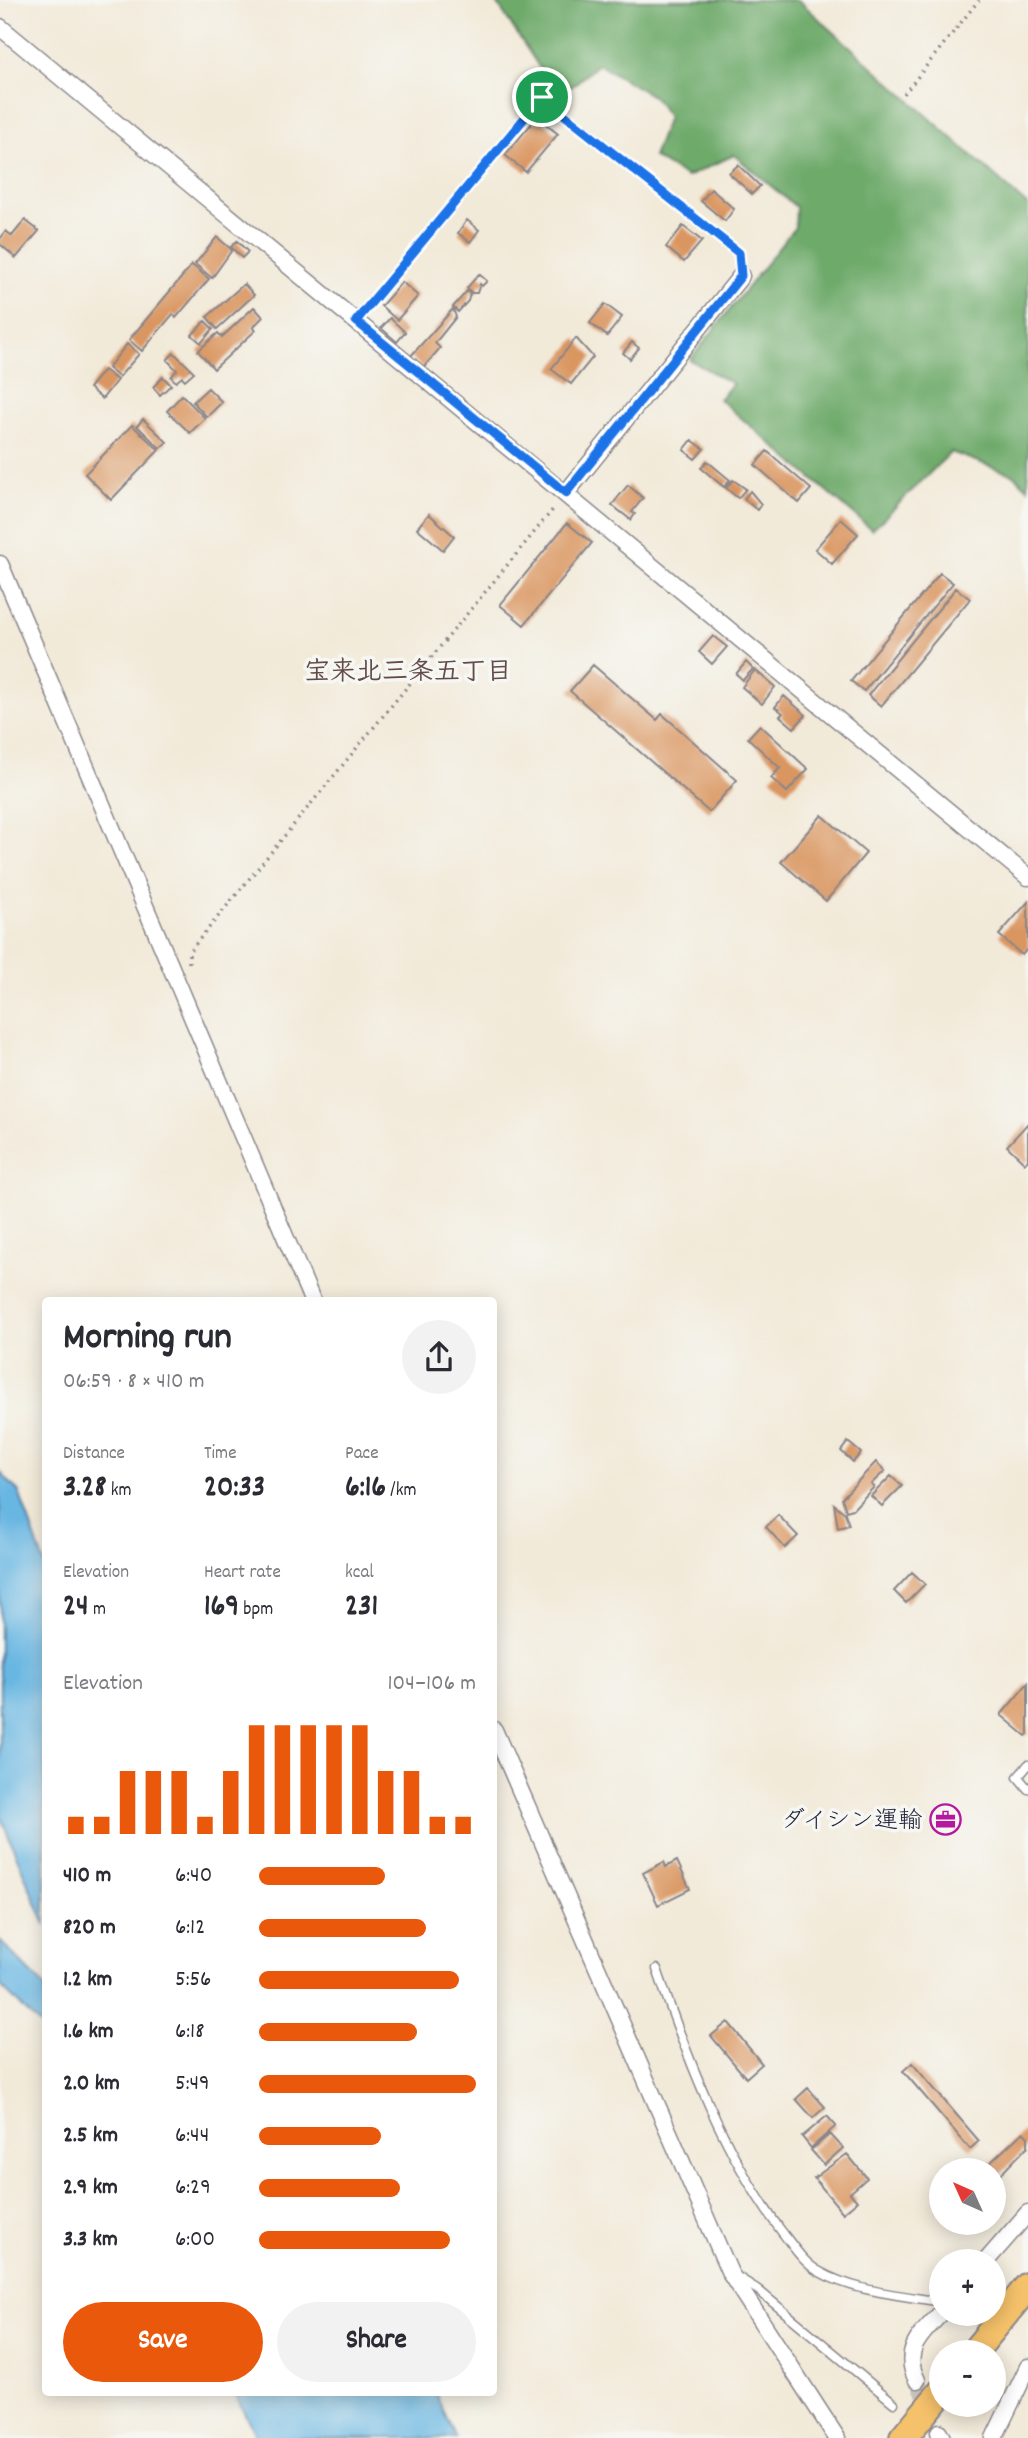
<!DOCTYPE html>
<html lang="en">
<head>
<meta charset="utf-8">
<style>
	:root { --surface:#fff; --page:#f2f2f3; --text:#2b2b33; --muted:#7c7c81; --accent:#ea580c }
	body { margin:0; font-family:Dekko,"Klee One",sans-serif; background:var(--page); color:var(--text); height:100vh; display:flex; flex-direction:column; font-size:26px; white-space:nowrap }
	* { box-sizing:border-box; margin:0 }
	p { font-size:23px; color:var(--muted) }
	.icon { flex:none; width:38px; height:38px; fill:none; stroke:currentColor; stroke-width:2; stroke-linecap:round; stroke-linejoin:round }
	.map { position:relative; flex:1; overflow:hidden }
	.drawer { position:absolute; left:42px; top:1297px; width:455px; height:1099px; display:flex; flex-direction:column; background:var(--surface); border-radius:7px; box-shadow:0 4px 18px #0003 }
	.drawer>* { flex:none }
	.needle { width:46px; rotate:315deg }
	.fabs { position:absolute; left:929px; top:2158px; display:grid; gap:14px }
	.fabs a { display:grid; place-items:center; width:77px; height:77px; border-radius:50%; background:var(--surface); box-shadow:0 4px 18px #0003; font-size:35px }
	.pin { position:absolute; display:grid; place-items:center; width:60px; height:60px; color:#fff; margin:-30px; border:4px solid #fff; border-radius:50%; box-shadow:0 2px 7px #0007 }
	.round { display:grid; place-items:center; flex:none; width:74px; height:74px; border-radius:37px; background:var(--page) }
	.overview { display:flex; align-items:center; justify-content:space-between; height:119px; padding:0 21px }
	h1 { font-size:38px; font-weight:700; line-height:52px }
	.metrics { display:grid; grid-template-columns:repeat(3,1fr); gap:10px; height:119px; padding:7px 21px }
	.metrics div { display:grid; align-content:center }
	.metrics b { font-size:30px; font-weight:700 }
	.metrics small { font-size:19px; font-weight:400 }
	.metrics p { font-size:19px }
	.chart { height:196px; padding:14px 21px }
	.chart p { display:flex; justify-content:space-between }
	.chart svg { width:100%; height:126px; margin-top:7px; stroke:var(--accent); stroke-width:6 }
	.button { display:flex; gap:14px; margin-top:auto; padding:14px 21px }
	.button a { flex:1; height:80px; border-radius:42px; background:var(--accent); color:#fff; font-size:28px; font-weight:700; line-height:80px; text-align:center }
	.button a+a { background:var(--page); color:var(--text) }
	ul { padding:0 21px; list-style:none; font-size:23px }
	li { display:grid; grid-template-columns:112px 84px 1fr; align-items:center; height:52px }
	li i { height:18px; border-radius:9px; background:var(--accent) }
	.map>svg:first-child { display:block }
</style>
</head>
<body>
<div class="map">
<svg width="1028" height="2438" viewBox="0 0 1028 2438">
	<rect width="100%" height="100%" fill="#f6f6f2"/>
	<filter id="ink" filterUnits="userSpaceOnUse"><feTurbulence type="fractalNoise" baseFrequency=".0143" numOctaves="2"/><feDisplacementMap in="SourceGraphic" scale="14" xChannelSelector="R" yChannelSelector="G"/><feConvolveMatrix kernelMatrix="1 2 1 2 8 2 1 2 1" color-interpolation-filters="sRGB"/></filter>
	<filter id="wash" filterUnits="userSpaceOnUse"><feTurbulence type="fractalNoise" baseFrequency=".00686" numOctaves="4" result="noise"/><feDisplacementMap in="SourceGraphic" scale="28" xChannelSelector="R" yChannelSelector="G"/><feGaussianBlur stdDeviation="1.57" result="paint"/><feColorMatrix in="noise" values="0 0 0 0 0 0 0 0 0 0 0 0 0 0 0 0 0 1.4 0 .05"/><feComposite in="paint" operator="in"/></filter>
	<g filter="url(#wash)">
		<rect width="100%" height="100%" fill="#f2ead9"/>
		<path fill="#6eaa6a" stroke="#486652" stroke-width="2" d="M495,0H798L1028,206V488L1014,475L951,452L872,530L719,399L733,384L690,360L795,227L796,207L734,155L687,177L653,157L668,117L654,97L598,64L571,87L545,76Z"/>
		<path fill="#68b6e2" stroke="#456c8e" stroke-width="2" d="M0,1472L19,1492L45,1566V1925L0,1815Z
			M0,1941L45,1987V2030L0,1985Z
			M234,2392H435L456,2438H257Z"/>
		<g id="blocks">
			<path fill="#da9660" d="M537,117L558,134L526,172L505,155Z
				M738,165L760,186L752,194L729,173Z
				M711,189L734,209L725,221L701,201Z
				M25,220L39,231L16,258L0,244V239L6,231L12,236Z
				M467,220L479,230L470,242L458,233Z
				M683,226L702,241L684,262L666,247Z
				M217,237L232,250L212,278L195,264Z
				M237,241L248,252L242,258L231,247Z
				M192,265L209,279L176,318L173,314L142,351L129,340Z
				M479,274L487,281L482,286L480,284L477,293H472L467,288Z
				M402,282L418,296L397,320L381,306Z
				M244,284L254,295L217,329L207,317Z
				M467,291L470,294L468,301L458,312L453,307Z
				M605,304L622,317L607,336L590,323Z
				M254,307L263,317L253,327L256,330L214,369L198,351L218,333L222,337Z
				M453,309L456,317L435,343L440,348L423,368L410,357Z
				M390,318L405,332L397,342L381,328Z
				M205,321L213,329L201,343L192,335Z
				M576,338L593,357L571,384L551,369Z
				M632,342L639,348L630,359L623,353Z
				M127,344L139,354L119,377L108,368Z
				M174,353L194,372L185,380L182,377L176,382L171,377L177,370L167,360Z
				M104,370L117,380L102,399L89,388Z
				M163,377L171,385L160,395L153,387Z
				M208,388L222,402L207,417L193,402Z
				M182,395L205,418L190,433L167,411Z
				M143,419L167,442L160,448L137,426Z
				M132,425L159,450L111,500L85,474Z
				M692,440L704,449L695,459L684,450Z
				M767,451L811,489L799,503L755,465Z
				M707,461L730,480L724,487L701,468Z
				M733,480L746,489L738,498L726,488Z
				M628,485L643,498L632,512L635,514L631,520L612,505Z
				M750,491L761,504L757,510L744,499Z
				M429,514L454,536L443,550L417,528Z
				M841,519L858,534L832,564L815,549Z
				M567,523L592,543L524,625L500,605Z
				M940,573L953,583L864,691L851,681Z
				M956,588L970,599L881,706L868,695Z
				M713,636L727,647L712,664L699,652Z
				M746,662L753,669L743,680L736,674Z
				M593,665L657,720L662,714L737,780L709,812L570,691Z
				M755,670L775,687L762,704L742,687Z
				M784,696L806,715L794,728L780,716L783,713L775,707Z
				M760,725L808,769L787,792L771,778L780,768L748,738Z
				M822,815L866,853L826,901L781,862Z
				M1028,902V948L1022,955L999,935Z
				M1028,1123V1160L1025,1163L1007,1146Z
				M848,1442L861,1453L853,1462L841,1451Z
				M876,1462L885,1471L871,1484L874,1487L853,1509L846,1511L842,1498Z
				M891,1476L902,1486L882,1506L871,1496Z
				M834,1504L845,1513L849,1525L838,1528Z
				M778,1515L798,1536L785,1548L766,1527Z
				M912,1572L925,1584L906,1603L894,1591Z
				M1028,1683V1734L1026,1736L1001,1715Z
				M677,1861L690,1889L658,1905L643,1873L664,1862L666,1867Z
				M728,2022L762,2064L746,2078L711,2036Z
				M912,2063L979,2141L970,2149L903,2071Z
				M808,2088L825,2107L813,2118L796,2099Z
				M827,2116L836,2126L811,2148L802,2137Z
				M1023,2132L1028,2137V2146L1001,2174L990,2163Z
				M830,2134L843,2148L824,2165L811,2150Z
				M847,2154L867,2178L850,2193L857,2201L843,2213L814,2178Z"/>
		</g>
	</g>
	<g filter="url(#ink)">
		<use href="#blocks" fill-opacity="0" stroke="#8a868a" stroke-width="2"/>
		<g fill="none" stroke-linecap="round" stroke-linejoin="round">
			<path stroke="#c8c2b9" stroke-width="16" stroke-dasharray="16 8" stroke-linecap="butt" d="M917,2380L939,2432"/>
			<defs>
				<path id="lane" d="M356,321L542,97L739,253L741,276
					M1028,1765L1018,1777L1028,1789
					M657,1969C688,2060 724,2155 782,2232C793,2246 803,2262 818,2271C854,2292 901,2295 942,2302
					M739,2278L758,2290L894,2403"/>
				<path id="street" d="M0,27L1028,877
					M566,493L741,276
					M0,564L312,1300
					M494,1730L730,2273L837,2438
					M986,2261L1028,2213
					M917,2380C901,2350 922,2334 942,2312
					M939,2432L942,2438
					M994,2438L1028,2367"/>
				<path id="primary" d="M974,2352L1028,2286
					M903,2438L942,2391"/>
			</defs>
			<use href="#lane" stroke="#8a868a" stroke-width="11"/>
			<use href="#street" stroke="#8a868a" stroke-width="19"/>
			<use href="#primary" stroke="#8a868a" stroke-width="30"/>
			<path stroke="#8a868a" stroke-width="3.5" stroke-dasharray="2 5" stroke-linecap="butt" d="M904,94L979,0
				M189,963V952L555,507"/>
			<use href="#lane" stroke="#fff" stroke-width="8"/>
			<use href="#street" stroke="#fff" stroke-width="16"/>
			<use href="#primary" stroke="#f5c16b" stroke-width="26"/>
		</g>
	</g>
	<g fill="none" stroke-linecap="round" stroke-linejoin="round" filter="url(#ink)">
		<defs>
			<path id="route" d="M542,97L739,253L741,276L566,493L356,321Z"/>
		</defs>
		<use href="#route" stroke="#fff" stroke-width="14"/>
		<use href="#route" stroke="#1a73e8" stroke-width="9"/>
	</g>
	<defs>
		<symbol id="office-ring" viewBox="-11 -11 22 22"><circle r="9.5" fill="#f6f6f2" stroke="#b5179e" stroke-width="1.5"/><path d="M-6-3h4V-5.5h4V-3h4V5H-6ZM-1-4.5V-3h2v-1.5ZM-6 0V1H6V0Z" fill="#b5179e"/></symbol>
	</defs>
	<g fill-rule="evenodd">
		<use href="#office-ring" x="928" y="1802" width="35" height="35"/>
	</g>
	<g text-anchor="middle" stroke-width="7" stroke-linejoin="round" paint-order="stroke">
		<g font-size="24" fill="#22223b" stroke="#f6f6f2" text-anchor="end">
			<text x="922" y="1827">ダイシン運輸</text>
		</g>
		<g font-size="26" font-weight="bold" fill="#624b48" stroke="#f6f6f2">
			<text x="408" y="679">宝来北三条五丁目</text>
		</g>
	</g>
</svg>
<div class="fabs">
<a><svg class="needle" viewBox="-14 -14 28 28"><path d="M0-13l5 13h-10z" fill="#e53935"/><path d="M0 13l5-13h-10z" fill="#7c7c81"/></svg></a>
<a>+</a>
<a>−</a>
</div>
<div class="pin" style="left:542px;top:97px;background:#1e9e55"><svg class="icon" aria-label="arrive" viewBox="0 0 24 24"><path d="M6 21V4h12l-3 4 3 4H6"/></svg></div>
<section class="drawer">
<div class="overview"><div><h1>Morning run</h1><p>06:59 · 8 × 410 m</p></div><a class="round"><svg class="icon" aria-label="share" viewBox="0 0 24 24"><path d="M12 15V3M7 8l5-5 5 5M5 13v7h14v-7"/></svg></a></div>
<div class="metrics">
<div><p>Distance</p><b>3.28<small> km</small></b></div>
<div><p>Time</p><b>20:33</b></div>
<div><p>Pace</p><b>6:16<small> /km</small></b></div>
</div>
<div class="metrics">
<div><p>Elevation</p><b>24<small> m</small></b></div>
<div><p>Heart rate</p><b>169<small> bpm</small></b></div>
<div><p>kcal</p><b>231</b></div>
</div>
<div class="chart"><p><span>Elevation</span>104–106 m</p>
<svg viewBox="0 0 160 44" preserveAspectRatio="none"><path d="M5 44V38M15 44V38M25 44V22M35 44V22M45 44V22M55 44V38M65 44V22M75 44V6M85 44V6M95 44V6M105 44V6M115 44V6M125 44V22M135 44V22M145 44V38M155 44V38"/></svg>
</div>
<ul>
<li><b>410 m</b>6:40<i style="width:58%"></i></li>
<li><b>820 m</b>6:12<i style="width:77%"></i></li>
<li><b>1.2 km</b>5:56<i style="width:92%"></i></li>
<li><b>1.6 km</b>6:18<i style="width:73%"></i></li>
<li><b>2.0 km</b>5:49<i style="width:100%"></i></li>
<li><b>2.5 km</b>6:44<i style="width:56%"></i></li>
<li><b>2.9 km</b>6:29<i style="width:65%"></i></li>
<li><b>3.3 km</b>6:00<i style="width:88%"></i></li>
</ul>
<div class="button"><a>Save</a><a>Share</a></div>
</section>
</div>
</body>
</html>
